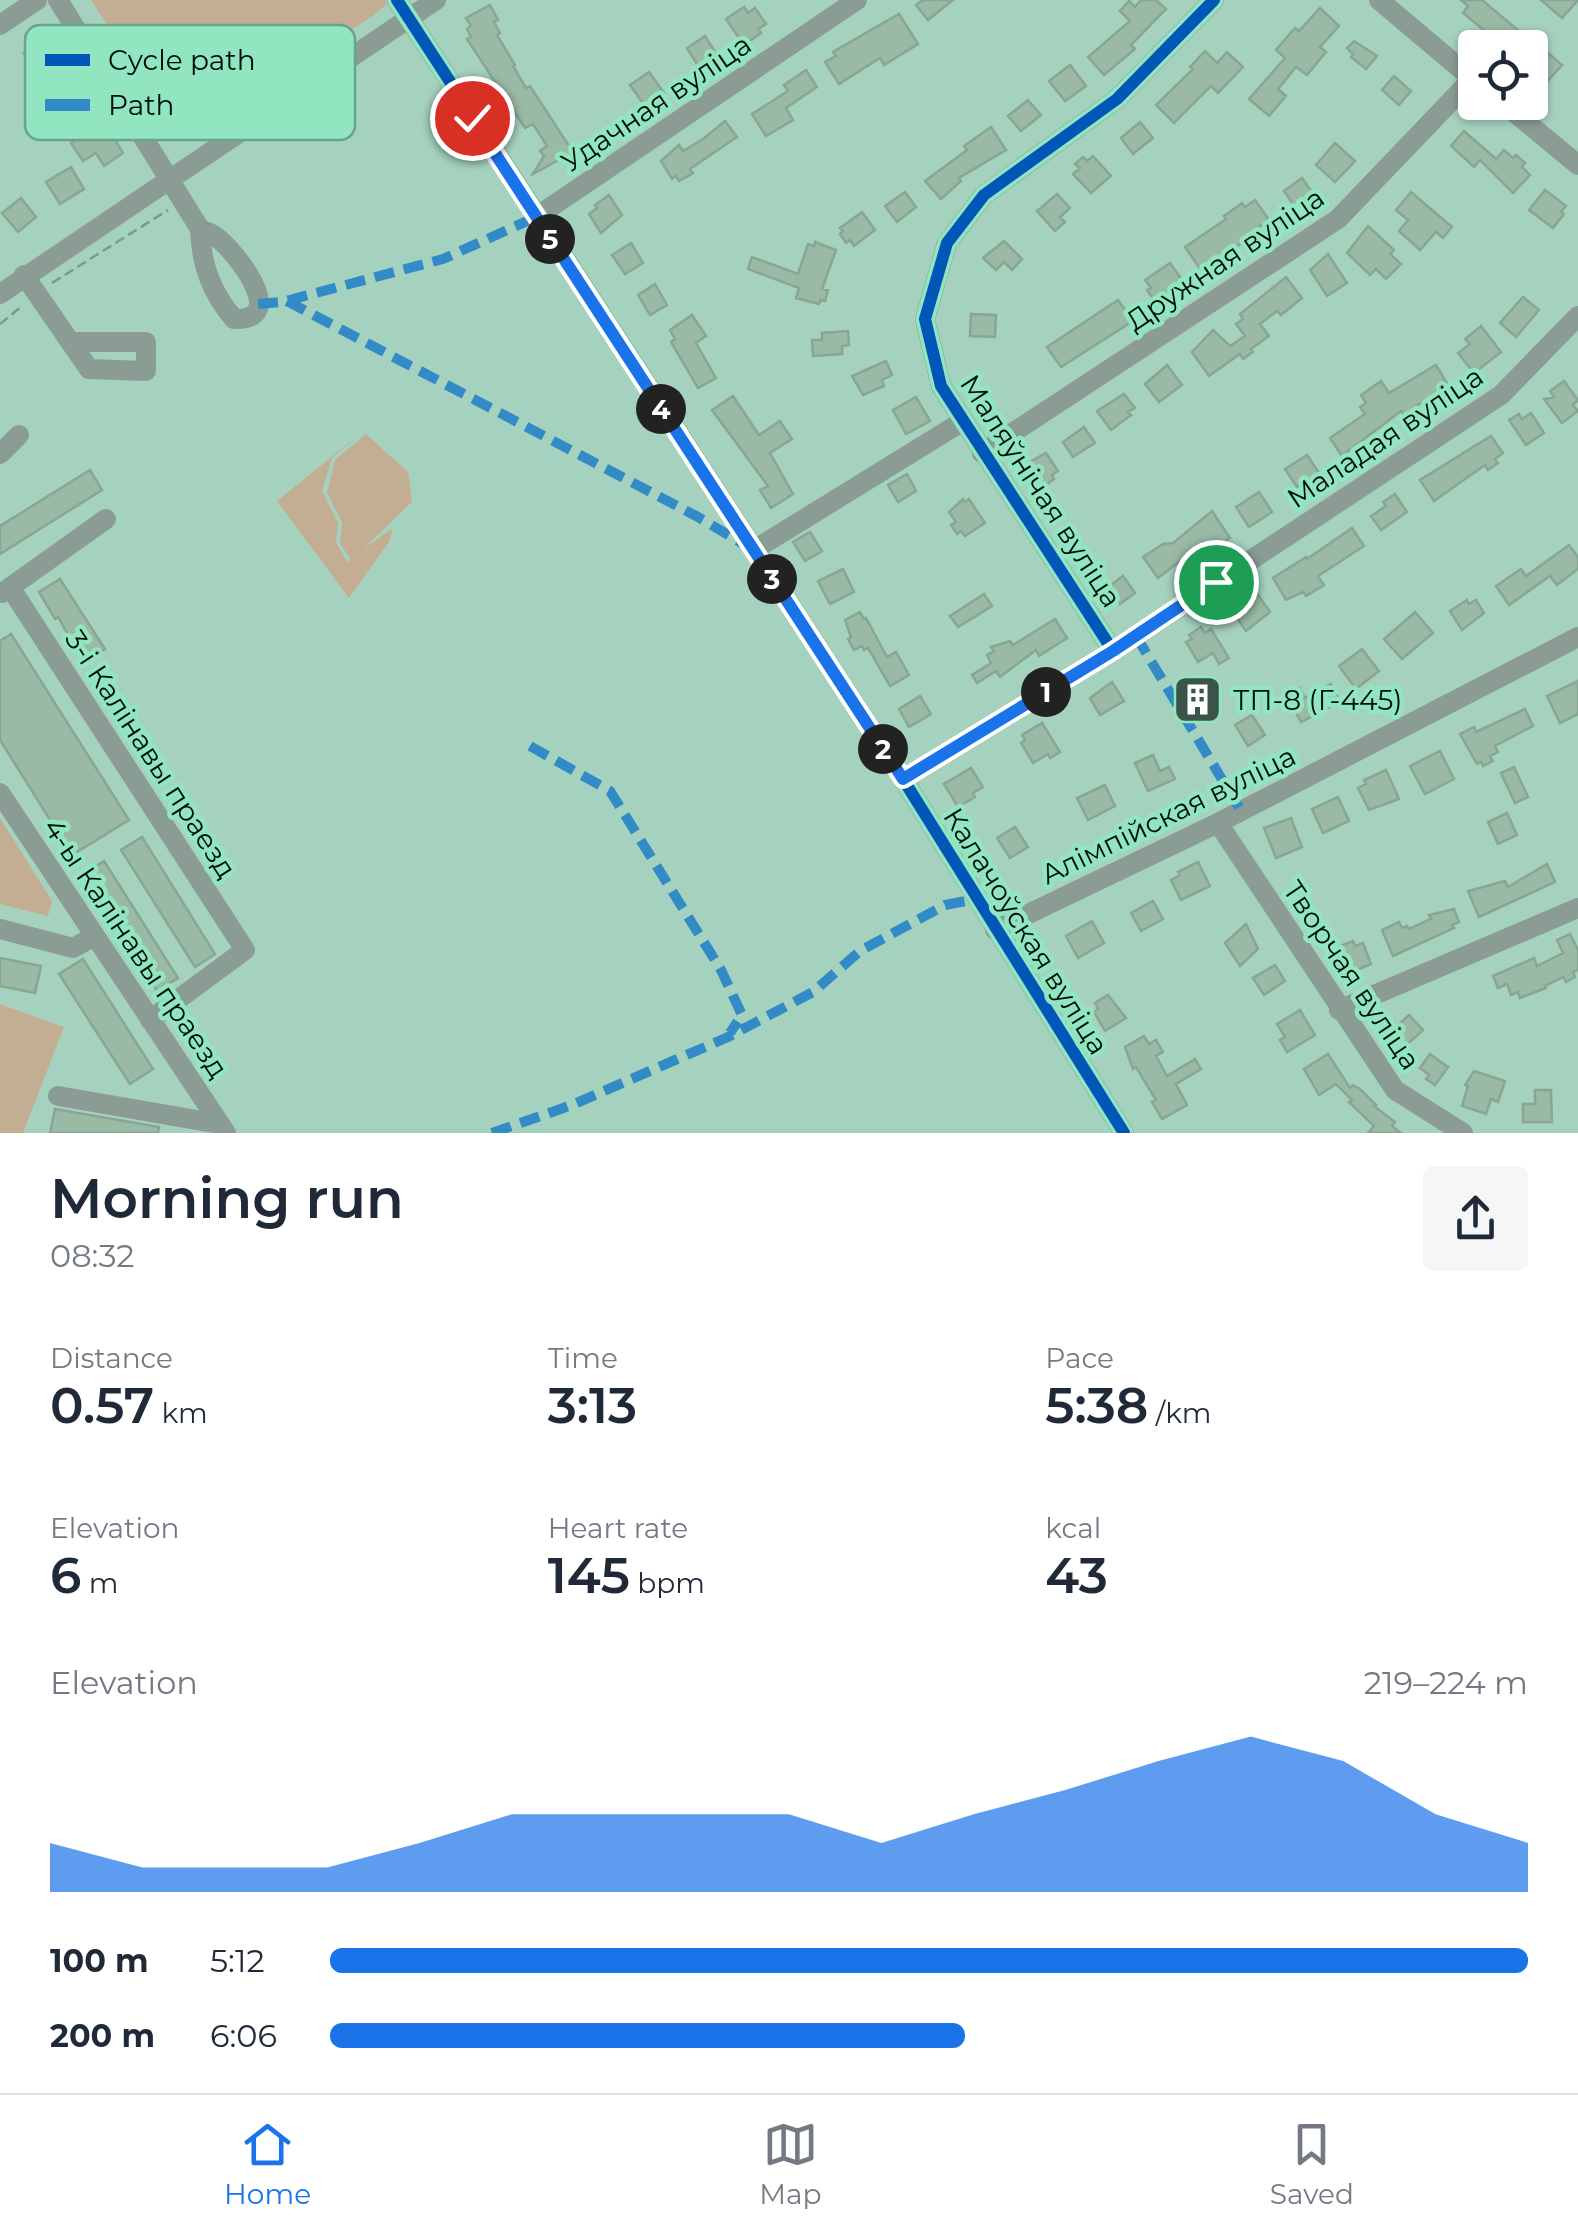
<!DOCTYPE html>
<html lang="en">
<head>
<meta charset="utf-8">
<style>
	:root { --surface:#fff; --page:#f6f6f7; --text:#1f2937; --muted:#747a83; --line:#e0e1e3; --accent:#1a73e8 }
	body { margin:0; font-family:Montserrat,sans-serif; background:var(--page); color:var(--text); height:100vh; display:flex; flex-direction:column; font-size:38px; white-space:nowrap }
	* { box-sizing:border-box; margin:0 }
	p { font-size:32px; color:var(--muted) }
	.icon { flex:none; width:55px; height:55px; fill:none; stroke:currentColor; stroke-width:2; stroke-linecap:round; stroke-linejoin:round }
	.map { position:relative; height:1133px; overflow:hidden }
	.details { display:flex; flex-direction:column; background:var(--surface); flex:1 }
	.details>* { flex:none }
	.controls { position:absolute; left:1458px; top:30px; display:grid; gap:20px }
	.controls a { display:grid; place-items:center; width:90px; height:90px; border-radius:10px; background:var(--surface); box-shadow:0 2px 8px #0004; font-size:50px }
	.pin { position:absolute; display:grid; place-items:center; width:85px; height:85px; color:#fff; margin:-42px; border:5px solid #fff; border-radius:50%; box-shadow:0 2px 10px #0007 }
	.km { position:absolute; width:50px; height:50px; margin:-25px; border-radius:50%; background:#222; color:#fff; font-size:28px; line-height:50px; text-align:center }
	.round { display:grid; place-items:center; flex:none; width:105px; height:105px; border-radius:10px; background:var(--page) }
	.head { display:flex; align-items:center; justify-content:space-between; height:170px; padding:0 50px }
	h1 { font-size:55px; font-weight:600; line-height:75px }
	.metrics { display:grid; grid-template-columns:repeat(3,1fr); gap:15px; height:170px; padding:10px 50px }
	.metrics div { display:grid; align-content:center }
	.metrics b { font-size:50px; font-weight:600 }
	.metrics small { font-size:28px; font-weight:400 }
	.metrics p { font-size:28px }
	.chart { height:280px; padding:20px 50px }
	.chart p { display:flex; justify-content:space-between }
	.chart svg { width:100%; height:180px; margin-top:10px; fill:var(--accent); opacity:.7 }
	ul { padding:0 50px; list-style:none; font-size:32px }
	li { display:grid; grid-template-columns:160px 120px 1fr; align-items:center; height:75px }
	li i { height:25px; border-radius:12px; background:var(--accent) }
	.tabs { display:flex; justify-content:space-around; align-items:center; height:140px; border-top:2px solid var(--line); background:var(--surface); font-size:28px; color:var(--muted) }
	.tabs a { display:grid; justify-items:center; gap:5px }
	.tabs .active { color:var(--accent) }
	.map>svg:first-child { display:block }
</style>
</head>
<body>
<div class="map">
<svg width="1578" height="1133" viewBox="0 0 1578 1133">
	<rect width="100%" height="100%" fill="#a5d2be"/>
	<path fill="#c3ae93" d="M91,0H385L387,4L373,16L192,133L165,114Z
		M365,430L332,458L322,491L338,523L336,542L347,562L351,559L340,544L342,522L327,493L335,460L366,434L408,472L412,502L363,549L393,528L389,542L349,598L277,501Z
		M0,818L52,901L48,916L0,904Z
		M0,1004L64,1027L23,1133H0Z"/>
	<path fill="#9abaa6" stroke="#88a693" stroke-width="2.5" d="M923,0H953L928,20L916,5Z
		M1141,0H1156L1166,9L1131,45L1135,49L1104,75L1088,57L1130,21L1120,11L1129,1L1135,7Z
		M1461,0H1482L1525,36L1521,40L1530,48L1499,47L1489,39L1491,36L1463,13L1468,6Z
		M1541,0H1578L1562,18Z
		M490,5L498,20L494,22L500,33L497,35L515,65L513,66L526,88L530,86L573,152L533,174L544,156L540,151L547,146L533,124L525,128L467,39L471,37L467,29L471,26L466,18Z
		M744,7L748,13L755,8L766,24L758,29L761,33L744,45L726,19Z
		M1320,8L1339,26L1320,47L1326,52L1307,75L1296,67L1278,89L1286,96L1269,116L1249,99L1285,58L1276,50L1295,28L1299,31Z
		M899,14L918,44L884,65L880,58L839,84L825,62L836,56L833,52Z
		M705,36L719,58L700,69L687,48Z
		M48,37L71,70L46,86L24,53Z
		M1354,41L1377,56L1366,69L1351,57L1353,54L1347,48Z
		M1205,51L1217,63L1227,52L1243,67L1218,93L1211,86L1174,123L1156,105L1193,69L1190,67Z
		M1546,51L1562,65L1545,84L1530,71Z
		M1070,65L1086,86L1065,101L1049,81Z
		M806,70L817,87L786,108L793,120L766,136L752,114L788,91L784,85Z
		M649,72L664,93L645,106L630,85Z
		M1394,76L1411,91L1399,105L1382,90Z
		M1028,100L1041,115L1021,131L1008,116Z
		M94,117L112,121L111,133L123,153L104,166L96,153L83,161L71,143L91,130Z
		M725,121L737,137L690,169L693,173L679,181L676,176L672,179L661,161L679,145L683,151L703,139Z
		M1140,122L1153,138L1133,154L1121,138Z
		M991,127L1006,150L959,178L961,181L941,199L925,181L967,150L964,146Z
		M1464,131L1496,159L1504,150L1513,158L1516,155L1525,163L1522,167L1530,175L1513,193L1480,160L1474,167L1451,146Z
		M1335,143L1355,161L1335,182L1316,165Z
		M1093,156L1111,176L1091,193L1073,174L1080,168L1075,164L1083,157L1087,161Z
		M71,167L84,189L60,204L46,182Z
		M1302,178L1316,198L1298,211L1284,191Z
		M1545,190L1566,206L1561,212L1564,214L1553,228L1529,210Z
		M905,192L916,207L897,222L885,206Z
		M1411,192L1452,227L1443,238L1436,232L1420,250L1399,231L1408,220L1396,210Z
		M1057,194L1070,208L1060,217L1065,222L1055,231L1037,211Z
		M609,195L622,215L601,233L589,214L597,208L595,205Z
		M21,198L36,217L18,232L2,213Z
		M1255,200L1269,220L1256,229L1262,236L1246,248L1242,243L1215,261L1218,265L1209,271L1206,267L1201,270L1185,247L1226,219L1224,216L1242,203L1245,207Z
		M862,212L875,230L854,246L850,240L846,243L840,234L843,231L840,228Z
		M1368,226L1394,250L1390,254L1401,264L1386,279L1376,269L1370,275L1347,253Z
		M1004,241L1022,259L1012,270L1004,262L996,270L983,258Z
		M815,242L836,250L822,289L828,290L825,301L821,300L819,304L796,298L799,288L748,269L752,257L798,274L808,244L814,246Z
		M631,243L643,263L625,274L612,255Z
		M1328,254L1347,283L1327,296L1310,270Z
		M1170,263L1185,284L1157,304L1147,290L1151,288L1145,280Z
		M1286,277L1302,298L1281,315L1277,311L1260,324L1269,336L1251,349L1253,352L1243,359L1240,354L1209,376L1192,352L1213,330L1230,346L1245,336L1236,324L1243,319L1240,314Z
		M655,284L667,305L650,315L638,295Z
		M1523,297L1539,310L1516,337L1500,323Z
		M1118,300L1133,321L1061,367L1047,347Z
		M971,314L996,315L995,337L970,336Z
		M692,315L706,336L696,343L716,378L698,388L671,342L675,339L670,330Z
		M1481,326L1501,352L1474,373L1458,353L1470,344L1465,339Z
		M848,331L849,345L842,346V354L813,356L812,340H822V333Z
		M886,361L892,375L882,380L884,386L863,395L852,376Z
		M1167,365L1182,385L1159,402L1145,384Z
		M1436,365L1449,387L1412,408L1415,411L1406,417L1401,411L1342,456L1330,438L1365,414L1360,407L1366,403L1361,395L1381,381L1389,393Z
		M1564,381L1578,400L1573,405L1578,411L1562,423L1544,399L1554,397L1550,391Z
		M1124,394L1135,408L1128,412L1131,415L1111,430L1097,411Z
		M733,396L759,435L780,421L792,439L770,453L793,494L771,508L760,490L768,486L712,410Z
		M916,397L930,421L906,434L893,410Z
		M1531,413L1544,433L1526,445L1509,420L1519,414L1522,419Z
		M1084,427L1095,443L1073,457L1063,442Z
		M1491,436L1503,453L1495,459L1498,463L1488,470L1485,465L1434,501L1420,480Z
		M1046,453L1058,471L1052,475L1054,479L1039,490L1023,466Z
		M1307,455L1319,473L1297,487L1285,469Z
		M90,470L102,490L0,554V526Z
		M907,474L916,491L898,502L888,485Z
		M1259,492L1272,512L1249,527L1236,507Z
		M1395,494L1407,512L1381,530L1371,516L1386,506L1383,502Z
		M963,499L965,502L969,499L985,523L965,536L961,531L957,534L951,525L956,522L949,512Z
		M1212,511L1230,538L1203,556L1197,548L1158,578L1143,557L1163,544L1173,543Z
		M1352,528L1364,546L1318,576L1324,585L1306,596L1303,592L1286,600L1273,578L1306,557L1307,559Z
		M810,532L822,551L805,561L793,542Z
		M1569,545L1578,557V569L1557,585L1550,576L1509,605L1496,586L1521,569L1526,576Z
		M843,569L854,592L830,604L818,581Z
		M1123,576L1135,593L1120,604L1108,587Z
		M60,579L105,649L83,661L58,617L55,619L39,592Z
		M1256,592L1270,612L1246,631L1230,608Z
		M984,594L992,606L958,627L950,616Z
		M1467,600L1469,604L1476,600L1484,613L1462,630L1450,611Z
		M860,612L864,619L866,618L887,657L896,652L909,675L890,686L868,648L864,650L862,646L854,650L848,639L851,637L845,620Z
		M1415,612L1433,633L1402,659L1384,639Z
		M1055,619L1067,638L1039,656L1036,650L1000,677L996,671L977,683L972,675L991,663L987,655L994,651L991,647L1010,641L1013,645Z
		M1201,627L1205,633L1211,629L1229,658L1219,664L1213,653L1198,662L1186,642L1192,639L1189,635Z
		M11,634L129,820L72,855L0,740V641Z
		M1362,649L1379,671L1356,689L1339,666Z
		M1578,681V714L1560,723L1547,696Z
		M1112,682L1124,701L1100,715L1090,698Z
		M1331,684L1340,702L1301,722L1286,695L1300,688L1305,698Z
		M920,696L931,714L909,727L899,709Z
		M1525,709L1533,726L1495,746L1498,752L1490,756L1493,761L1483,766L1481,762L1477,764L1460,734L1474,727L1476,732Z
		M1252,715L1265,735L1248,746L1235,725Z
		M1042,723L1060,752L1050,758L1048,754L1033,763L1021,743L1025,740L1022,735Z
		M1440,751L1454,779L1425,794L1410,766Z
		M1153,755L1160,771L1169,767L1175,779L1148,791L1135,763Z
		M1514,767L1528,797L1515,803L1501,773Z
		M971,768L983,787L973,793L975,797L958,807L944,784Z
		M1386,770L1399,799L1369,810L1358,788L1366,784L1364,780Z
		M1105,785L1115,806L1088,820L1077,798Z
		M1338,797L1349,821L1323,833L1312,809Z
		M1507,813L1517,835L1498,844L1488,822Z
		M1291,818L1302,847L1276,858L1264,828Z
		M1015,827L1028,847L1010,858L997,838Z
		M142,837L215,954L195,967L121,850Z
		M104,861L178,978L157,991L84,874Z
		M1198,862L1210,886L1181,900L1171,880L1180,875L1178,872Z
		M1547,864L1555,882L1479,917L1468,891L1505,881L1508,887Z
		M1153,901L1163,919L1141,931L1131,913Z
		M1454,909L1459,922L1452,925L1454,928L1393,956L1382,930L1399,922L1402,928L1407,926L1409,929L1431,919L1429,915Z
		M1092,921L1104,943L1078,958L1066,936Z
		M1246,924L1258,949L1240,966L1225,943Z
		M1570,934L1578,950V970L1573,972L1575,977L1566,982L1563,977L1545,986L1546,988L1520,998L1518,992L1511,995L1507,984L1498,988L1493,976L1534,958L1537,966L1563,953L1557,940Z
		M1353,941L1355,946L1363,943L1371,964L1345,975L1335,948Z
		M0,958L41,966L35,993L0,986Z
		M83,959L153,1069L130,1084L59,974Z
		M1275,965L1285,981L1264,995L1253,978Z
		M1108,995L1126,1018L1105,1031L1094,1012L1098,1009L1095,1003Z
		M1300,1010L1315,1035L1287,1052L1280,1040L1285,1037L1277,1024Z
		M1409,1015L1423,1030L1401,1050L1381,1028L1391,1019L1397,1026Z
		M1144,1036L1149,1044L1156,1040L1163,1052L1156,1056L1167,1076L1195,1059L1201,1069L1176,1084L1187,1105L1162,1119L1152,1102L1156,1100L1136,1067L1133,1069L1125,1047Z
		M1328,1054L1350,1088L1353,1085L1361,1090L1376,1105L1374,1106L1395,1122L1392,1126L1401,1133H1368L1374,1126L1349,1102L1352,1100L1336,1084L1319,1095L1304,1069Z
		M1430,1054L1448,1067L1435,1085L1426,1079L1429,1075L1420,1068Z
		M1474,1071L1505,1081L1498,1102L1491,1099L1486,1114L1462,1106L1468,1086L1465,1085Z
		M1535,1090H1551L1552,1122H1523V1104H1535Z
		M55,1109L159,1127L158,1133H50Z"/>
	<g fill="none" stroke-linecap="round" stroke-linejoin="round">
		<path stroke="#81968d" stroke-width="2.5" stroke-dasharray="10 5" stroke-linecap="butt" d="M52,283L168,210
			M0,324L22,306"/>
		<path stroke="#8a9c94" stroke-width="20" d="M58,0L200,229C205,231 211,233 215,236C235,250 291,321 234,319C211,292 201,264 200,229
			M397,0L903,779L1124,1133
			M1379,0L1475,81
			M0,25L37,0
			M1502,102L1578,165
			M536,217L857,0
			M24,275L89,369L146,371V342H71
			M0,294L436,0
			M982,453L1338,219L1472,79
			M0,454L19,435
			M754,550L963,421
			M10,587L245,950L150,1020
			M2,593L106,519
			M1113,651L941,386L925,319L947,243L984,195L1117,99L1214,0
			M903,779L1113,651L1501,395L1578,316
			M0,793L226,1133
			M1218,823L1395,1090L1463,1133
			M0,929L73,948L95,936
			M995,930L1218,823L1578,637
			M1339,1010L1578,908
			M58,1096L220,1124"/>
		<path stroke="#328bc6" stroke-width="10" stroke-dasharray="20 10" stroke-linecap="butt" d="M287,301L698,517L745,545
			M258,304L282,302L443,259L536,217
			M1136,636L1241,811
			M530,746L610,791L721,970L742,1015L730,1033
			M492,1133L572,1105L728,1037L813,992L860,951L945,905L976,899"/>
		<defs>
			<path id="cycleway" d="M397,0L903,779L1124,1133
				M1113,651L941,386L925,319L947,243L984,195L1117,99L1214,0"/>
		</defs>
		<use href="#cycleway" stroke="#92e5c1" stroke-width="19"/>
		<use href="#cycleway" stroke="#0057b8" stroke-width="12"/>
	</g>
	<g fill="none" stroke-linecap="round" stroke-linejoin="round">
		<defs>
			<path id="route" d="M472,118L903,779L1113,651L1216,582"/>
		</defs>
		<use href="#route" stroke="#fff" stroke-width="20"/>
		<use href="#route" stroke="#1a73e8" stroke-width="12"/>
	</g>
	<defs>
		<symbol id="building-square" viewBox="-11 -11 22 22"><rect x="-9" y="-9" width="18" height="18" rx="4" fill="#3a5548" stroke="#92e5c1"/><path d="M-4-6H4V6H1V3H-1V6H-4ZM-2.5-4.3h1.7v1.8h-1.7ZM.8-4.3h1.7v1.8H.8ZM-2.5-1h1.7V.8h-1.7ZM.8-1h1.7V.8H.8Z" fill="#fff"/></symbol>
	</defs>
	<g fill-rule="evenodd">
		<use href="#building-square" x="1170" y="672" width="55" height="55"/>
	</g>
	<g text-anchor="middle" stroke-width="9" stroke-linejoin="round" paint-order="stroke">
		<g font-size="28" fill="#001108" stroke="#92e5c1">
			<text transform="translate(656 103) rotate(-34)" y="10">Удачная вуліца</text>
			<text transform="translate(1225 259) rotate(-34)" y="10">Дружная вуліца</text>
			<text transform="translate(1385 437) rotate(-34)" y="10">Маладая вуліца</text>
			<text transform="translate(1041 491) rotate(57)" y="10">Маляўнічая вуліца</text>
			<text transform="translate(151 754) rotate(57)" y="10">3-і Калінавы праезд</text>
			<text transform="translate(1168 815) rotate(-26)" y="10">Алімпійская вуліца</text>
			<text transform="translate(1026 931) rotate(58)" y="10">Калачоўская вуліца</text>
			<text transform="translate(136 948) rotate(56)" y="10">4-ы Калінавы праезд</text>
			<text transform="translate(1352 975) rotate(56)" y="10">Творчая вуліца</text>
		</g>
		<g font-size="28" fill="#001108" stroke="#92e5c1" text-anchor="start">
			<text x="1233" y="710">ТП-8 (Г-445)</text>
		</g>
	</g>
	<rect x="25" y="25" width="330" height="115" rx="15" fill="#92e5c1" stroke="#66a58a" stroke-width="2.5"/>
	<rect x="45" y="54" width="45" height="12" fill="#0057b8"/>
	<rect x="45" y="99" width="45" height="12" fill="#328bc6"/>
	<g font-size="28" fill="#001108">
		<text x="108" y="70">Cycle path</text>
		<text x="108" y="115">Path</text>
	</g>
</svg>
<div class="controls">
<a><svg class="icon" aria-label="locate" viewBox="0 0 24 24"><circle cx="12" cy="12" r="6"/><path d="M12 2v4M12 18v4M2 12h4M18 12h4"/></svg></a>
</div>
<div class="pin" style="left:1216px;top:582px;background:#1e9e55"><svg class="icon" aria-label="arrive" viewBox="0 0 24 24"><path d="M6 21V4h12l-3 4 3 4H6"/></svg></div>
<div class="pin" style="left:472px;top:118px;background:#d93025"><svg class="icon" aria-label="check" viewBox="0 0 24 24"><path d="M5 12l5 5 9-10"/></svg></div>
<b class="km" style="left:1046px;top:692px">1</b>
<b class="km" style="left:883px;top:749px">2</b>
<b class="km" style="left:772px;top:579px">3</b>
<b class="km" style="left:661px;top:409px">4</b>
<b class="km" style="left:550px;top:239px">5</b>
</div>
<section class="details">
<div class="head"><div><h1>Morning run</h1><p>08:32</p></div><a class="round"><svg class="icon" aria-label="share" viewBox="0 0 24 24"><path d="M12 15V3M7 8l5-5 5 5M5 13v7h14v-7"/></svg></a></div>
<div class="metrics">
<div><p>Distance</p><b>0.57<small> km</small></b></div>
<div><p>Time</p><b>3:13</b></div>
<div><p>Pace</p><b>5:38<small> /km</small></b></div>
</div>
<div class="metrics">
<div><p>Elevation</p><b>6<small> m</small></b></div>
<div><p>Heart rate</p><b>145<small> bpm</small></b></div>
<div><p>kcal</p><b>43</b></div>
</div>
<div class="chart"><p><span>Elevation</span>219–224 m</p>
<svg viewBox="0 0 160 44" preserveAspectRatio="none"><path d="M0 44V32L10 38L20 38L30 38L40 32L50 25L60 25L70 25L80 25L90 32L100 25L110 19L120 12L130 6L140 12L150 25L160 32V44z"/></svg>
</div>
<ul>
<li><b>100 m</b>5:12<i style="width:100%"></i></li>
<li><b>200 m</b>6:06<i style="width:53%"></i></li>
</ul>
</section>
<nav class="tabs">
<a class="active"><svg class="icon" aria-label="home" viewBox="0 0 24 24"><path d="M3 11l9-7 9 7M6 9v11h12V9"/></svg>Home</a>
<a><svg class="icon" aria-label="map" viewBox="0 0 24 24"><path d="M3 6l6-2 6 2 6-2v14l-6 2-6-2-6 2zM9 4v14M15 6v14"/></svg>Map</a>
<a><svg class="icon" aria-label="saved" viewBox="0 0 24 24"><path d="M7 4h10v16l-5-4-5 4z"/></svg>Saved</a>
</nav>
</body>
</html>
